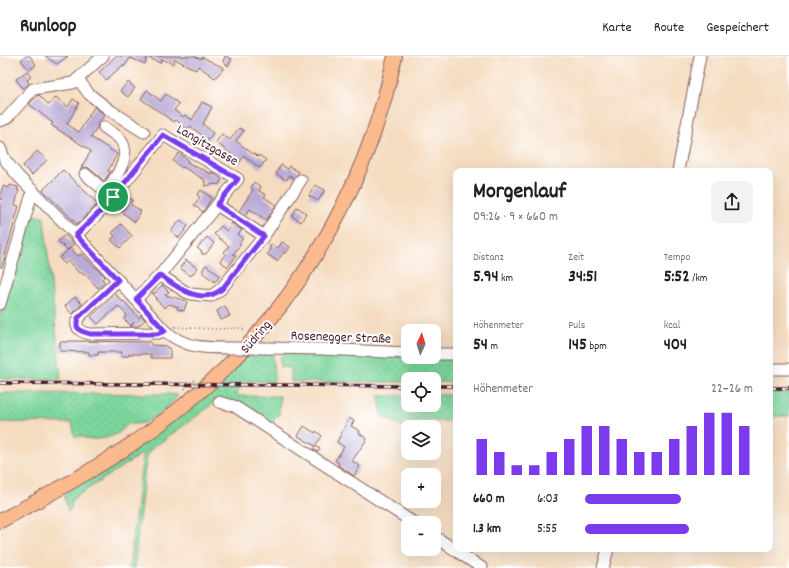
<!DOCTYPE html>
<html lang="de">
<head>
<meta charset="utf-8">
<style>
	:root { --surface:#fff; --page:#f2f2f2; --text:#202124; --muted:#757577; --line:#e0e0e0; --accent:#7c3aed }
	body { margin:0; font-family:Dekko,sans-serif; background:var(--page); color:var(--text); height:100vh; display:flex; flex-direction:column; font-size:15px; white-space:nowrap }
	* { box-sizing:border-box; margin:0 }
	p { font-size:13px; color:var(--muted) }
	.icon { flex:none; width:22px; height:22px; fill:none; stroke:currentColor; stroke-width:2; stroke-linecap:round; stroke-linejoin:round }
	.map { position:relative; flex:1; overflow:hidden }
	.panel { position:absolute; left:453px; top:112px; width:320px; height:384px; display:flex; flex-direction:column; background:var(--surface); border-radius:8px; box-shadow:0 4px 16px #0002 }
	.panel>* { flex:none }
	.needle { width:26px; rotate:4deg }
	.fabs { position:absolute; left:401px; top:268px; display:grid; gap:8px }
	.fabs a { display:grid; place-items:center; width:40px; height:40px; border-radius:8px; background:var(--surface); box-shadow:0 4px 16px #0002; font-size:20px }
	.pin { position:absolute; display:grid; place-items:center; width:34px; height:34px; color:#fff; margin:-17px; border:2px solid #fff; border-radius:50%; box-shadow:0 1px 4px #0007 }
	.round { display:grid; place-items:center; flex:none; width:42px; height:42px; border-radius:8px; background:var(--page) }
	.head { display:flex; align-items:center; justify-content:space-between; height:68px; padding:0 20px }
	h1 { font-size:22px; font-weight:700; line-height:30px }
	.metrics { display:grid; grid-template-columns:repeat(3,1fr); gap:6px; height:68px; padding:4px 20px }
	.metrics div { display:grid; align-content:center }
	.metrics b { font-size:17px; font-weight:700 }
	.metrics small { font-size:11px; font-weight:400 }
	.metrics p { font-size:11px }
	.chart { height:112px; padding:8px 20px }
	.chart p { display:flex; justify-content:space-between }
	.chart svg { width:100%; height:72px; margin-top:4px; stroke:var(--accent); stroke-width:6 }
	ul { padding:0 20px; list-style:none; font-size:13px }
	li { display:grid; grid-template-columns:64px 48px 1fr; align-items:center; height:30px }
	li i { height:10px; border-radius:5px; background:var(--accent) }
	header { display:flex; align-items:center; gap:24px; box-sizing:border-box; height:56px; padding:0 20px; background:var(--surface); border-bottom:1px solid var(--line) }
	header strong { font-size:19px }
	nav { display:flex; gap:22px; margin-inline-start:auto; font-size:14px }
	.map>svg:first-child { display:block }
</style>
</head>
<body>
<header>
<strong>Runloop</strong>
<nav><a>Karte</a><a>Route</a><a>Gespeichert</a></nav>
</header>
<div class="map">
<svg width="789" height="512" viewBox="0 0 789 512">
	<defs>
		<pattern id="green-dots" width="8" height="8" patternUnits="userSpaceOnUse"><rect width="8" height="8" fill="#7cd69c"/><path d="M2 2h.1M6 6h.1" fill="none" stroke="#6db787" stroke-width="1.8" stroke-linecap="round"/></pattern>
	</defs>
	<rect width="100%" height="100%" fill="#fff"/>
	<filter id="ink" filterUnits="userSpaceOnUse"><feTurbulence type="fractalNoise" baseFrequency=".025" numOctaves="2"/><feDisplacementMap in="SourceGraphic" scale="8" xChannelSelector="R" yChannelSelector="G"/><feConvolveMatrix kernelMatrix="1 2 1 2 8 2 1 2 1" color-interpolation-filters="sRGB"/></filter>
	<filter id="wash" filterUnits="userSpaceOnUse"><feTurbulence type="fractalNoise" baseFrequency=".012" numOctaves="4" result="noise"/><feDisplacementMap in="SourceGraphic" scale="16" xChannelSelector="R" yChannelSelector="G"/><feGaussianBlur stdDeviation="0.9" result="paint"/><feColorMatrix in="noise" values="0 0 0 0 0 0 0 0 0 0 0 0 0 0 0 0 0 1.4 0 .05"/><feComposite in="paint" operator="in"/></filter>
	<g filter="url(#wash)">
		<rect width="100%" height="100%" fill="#f5dcc0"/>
		<path fill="url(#green-dots)" stroke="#637a64" d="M29,159L44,161L61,323H0V256H2Z
			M250,295L273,298L274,326L243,325L236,339L239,340H280L279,359L274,364L272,372L217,343L209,351L150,394L147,399L145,412L134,512H129L143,397L72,443L71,453L68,456L64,438Z
			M284,297L408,301H456V326H434V323H408V326H291V312L280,311V302Z
			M770,336H789V360H770Z
			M0,337L168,338L178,339C174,347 153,364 143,367C138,368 132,368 127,368C120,382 93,387 80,380L75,381L72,367L0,366Z
			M408,339V349H434V339H456V365H411L407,373L382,360L379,340Z"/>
		<g id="blocks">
			<path fill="#b9abd6" d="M26,0H30L36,9L29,14L21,4Z
				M45,0H68L57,8Z
				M116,0H194L201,3L202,1L224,12L215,22L198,10L196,14L175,3L173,8L162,3L160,7L147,1L145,8L130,2L124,11L123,9L106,24L99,16Z
				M225,0L232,3L228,10L223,6Z
				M27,15L31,21L27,24L29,28L23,33L16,23Z
				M128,26L135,32L128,41L120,35Z
				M147,34L161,45L166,38L179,48L174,54L183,61L185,59L192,64L202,46L212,51L203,68L213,77L208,84L190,70L187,73L176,64L174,66L141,43Z
				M39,39L49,49L56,41L68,51L73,43L79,47L67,68L79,76L94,51L105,59L98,67L97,72L91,81L117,98L108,115L110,116L104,125L89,112L86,111L81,112L91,95L51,69L53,67L29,48L37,40Z
				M239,72L244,75L236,85L253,98L254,97L258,101L259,99L266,104L260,112L244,100L240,106L216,86L222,78L230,84Z
				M37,95L47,104L32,119L23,110Z
				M179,97L188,104L187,106L202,114V113L211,118V116L222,123L218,129L216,128L204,130L206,127L204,126L205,124L183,111L182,112L173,105Z
				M281,109L288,113L289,110L299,116L294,122L289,119L287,124L276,118Z
				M63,114L98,148L77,168L43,134Z
				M254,126L261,131L259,135L266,139L264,141L276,149L266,164L250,153L246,159L239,155L253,134L251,132Z
				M10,129L18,131L17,134H19L15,149L19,150L2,211H0V149L2,143H0V139L3,130L9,132Z
				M315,129L325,134L318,145L309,140Z
				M201,134L212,142L203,156L194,149L200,141L197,139Z
				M126,139L133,144L130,148L141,155L135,166L122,156L127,148L122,144Z
				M297,151L306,157L301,166L292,160Z
				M180,164L188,170L179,182L171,175Z
				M232,167L242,174L238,179L243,183L239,187L241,188L233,198L236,200L228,211L220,205L226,198L224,196L229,190L214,178L221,170L227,175Z
				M121,168L132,180L120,192L111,184L115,180L112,177Z
				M65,179L74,188L67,194L58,185Z
				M207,181L214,187L206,198H202V196L197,192Z
				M282,186L290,191L286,197L284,196L277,205L267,198L270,193V189H273L278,192Z
				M70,192L78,200L81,198L105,220L102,223L105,226L98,232L85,218L84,219L80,216L79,217L68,205L65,208L59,202Z
				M186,204L197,212L191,220L180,212Z
				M206,209L220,220L215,226L203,217V213Z
				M162,229L169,236L165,239L187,245L184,255L177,253L178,251L169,248L165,252L155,243L157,242L152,237H155Z
				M115,238L123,246L124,245L139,262L141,259L145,264L138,270H130L134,266L131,270L124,263L127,259L118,250L98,268L91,261Z
				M75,241L82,248L72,258L65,250Z
				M225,250L230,260L221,264L217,255Z
				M67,285L151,286V289L167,290V292H170V302H151V298H129V300H121L122,296H98V299H89V296L60,295V286H67Z
				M349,362L354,365L351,370L360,375L359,377L367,383L352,405L360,410L354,420L338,409L339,407L335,405L344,391L337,386Z
				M304,370L315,377L316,375L322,380L315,390L320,393L318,396L313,393L315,390L298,380Z"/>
		</g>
	</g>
	<g filter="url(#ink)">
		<use href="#blocks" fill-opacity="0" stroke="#86615f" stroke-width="1"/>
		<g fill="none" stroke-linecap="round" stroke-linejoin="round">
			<defs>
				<path id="minor" d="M78,23L89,38L111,55L144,76
					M0,65L7,62L33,33L73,27L103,0
					M104,71C109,75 115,78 119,82C134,99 116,120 106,135
					M0,92L5,104L18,120L76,179L165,275C186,292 202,292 229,292
					M678,115L700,0
					M85,118L111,140
					M76,179L107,149L163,79L238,123L160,219L136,243
					M264,180L301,124
					M160,219L186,236L191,238L211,240L221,233L264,180L217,149
					M118,224L78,262C74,271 80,276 90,278L157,277L165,275
					M0,248L33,134
					M267,292L321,293L408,297
					M434,298H456
					M770,313H789
					M219,346L234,350L414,467
					M434,480L482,512
					M603,512L608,493"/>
				<path id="major" d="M0,465C60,433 120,400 173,358C288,269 365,141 395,0"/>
			</defs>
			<use href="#minor" stroke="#86615f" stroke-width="13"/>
			<use href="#major" stroke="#86615f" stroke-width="16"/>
			<path stroke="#86615f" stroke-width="1.5" stroke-dasharray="1 3" stroke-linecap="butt" d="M175,271L216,273L239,272L246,274
				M185,333L191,326L197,323"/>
			<use href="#minor" stroke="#fff" stroke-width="11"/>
			<use href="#major" stroke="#fbba8d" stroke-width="14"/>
			<defs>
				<path id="rail" d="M0,327L408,330
					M434,330H456
					M770,332H789"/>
			</defs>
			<use href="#rail" stroke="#4a1f2b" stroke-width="3.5"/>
			<use href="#rail" stroke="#fff" stroke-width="2" stroke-dasharray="6" stroke-linecap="butt"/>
			<defs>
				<path id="minor-bridge" d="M229,292H267"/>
			</defs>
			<use href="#minor-bridge" stroke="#86615f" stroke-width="13" stroke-linecap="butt"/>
			<use href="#minor-bridge" stroke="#fff" stroke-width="11"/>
		</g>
	</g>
	<g fill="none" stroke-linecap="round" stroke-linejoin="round" filter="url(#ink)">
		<defs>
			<path id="route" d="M163,79L238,123L217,149L264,180L222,233C201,250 178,232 160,219L136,243L165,275L157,278H90L81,275L77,271V266L78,262L118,224L76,179L107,149Z"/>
		</defs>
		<use href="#route" stroke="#fff" stroke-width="8"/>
		<use href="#route" stroke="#7c3aed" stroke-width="5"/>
	</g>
	<g text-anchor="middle" stroke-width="4" stroke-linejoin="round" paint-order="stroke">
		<g font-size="14" fill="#4a1f2b" stroke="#fff">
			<text transform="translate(208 88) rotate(30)" y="5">Langitzgasse</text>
			<text transform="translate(255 280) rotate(-49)" y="5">Südring</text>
			<text transform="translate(341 280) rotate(2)" y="5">Rosenegger Straße</text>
		</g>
	</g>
</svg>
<div class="fabs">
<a><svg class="needle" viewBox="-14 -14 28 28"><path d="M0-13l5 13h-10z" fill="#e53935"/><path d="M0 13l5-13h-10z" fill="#757577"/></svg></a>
<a><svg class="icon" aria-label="locate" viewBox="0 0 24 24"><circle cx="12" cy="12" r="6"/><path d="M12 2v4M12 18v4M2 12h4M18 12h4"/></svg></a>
<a><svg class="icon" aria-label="layers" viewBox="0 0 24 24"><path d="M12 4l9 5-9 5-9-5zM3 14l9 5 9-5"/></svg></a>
<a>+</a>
<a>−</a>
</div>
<div class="pin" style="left:113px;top:141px;background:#1e9e55"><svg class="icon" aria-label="arrive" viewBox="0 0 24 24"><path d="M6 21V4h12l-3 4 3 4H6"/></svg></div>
<section class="panel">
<div class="head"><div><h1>Morgenlauf</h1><p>09:26 · 9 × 660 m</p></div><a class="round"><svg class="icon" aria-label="share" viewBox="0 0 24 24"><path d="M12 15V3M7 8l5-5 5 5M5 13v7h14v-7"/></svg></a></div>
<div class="metrics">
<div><p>Distanz</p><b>5.94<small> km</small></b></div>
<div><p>Zeit</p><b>34:51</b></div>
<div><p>Tempo</p><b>5:52<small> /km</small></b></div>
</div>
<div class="metrics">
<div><p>Höhenmeter</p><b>54<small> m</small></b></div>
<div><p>Puls</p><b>145<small> bpm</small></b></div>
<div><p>kcal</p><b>404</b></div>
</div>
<div class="chart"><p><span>Höhenmeter</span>22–26 m</p>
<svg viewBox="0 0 160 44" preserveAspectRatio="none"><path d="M5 44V22M15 44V30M25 44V38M35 44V38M45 44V30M55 44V22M65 44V14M75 44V14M85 44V22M95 44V30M105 44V30M115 44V22M125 44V14M135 44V6M145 44V6M155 44V14"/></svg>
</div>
<ul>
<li><b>660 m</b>6:03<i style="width:57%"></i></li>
<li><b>1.3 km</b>5:55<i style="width:62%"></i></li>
</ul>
</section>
</div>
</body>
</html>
